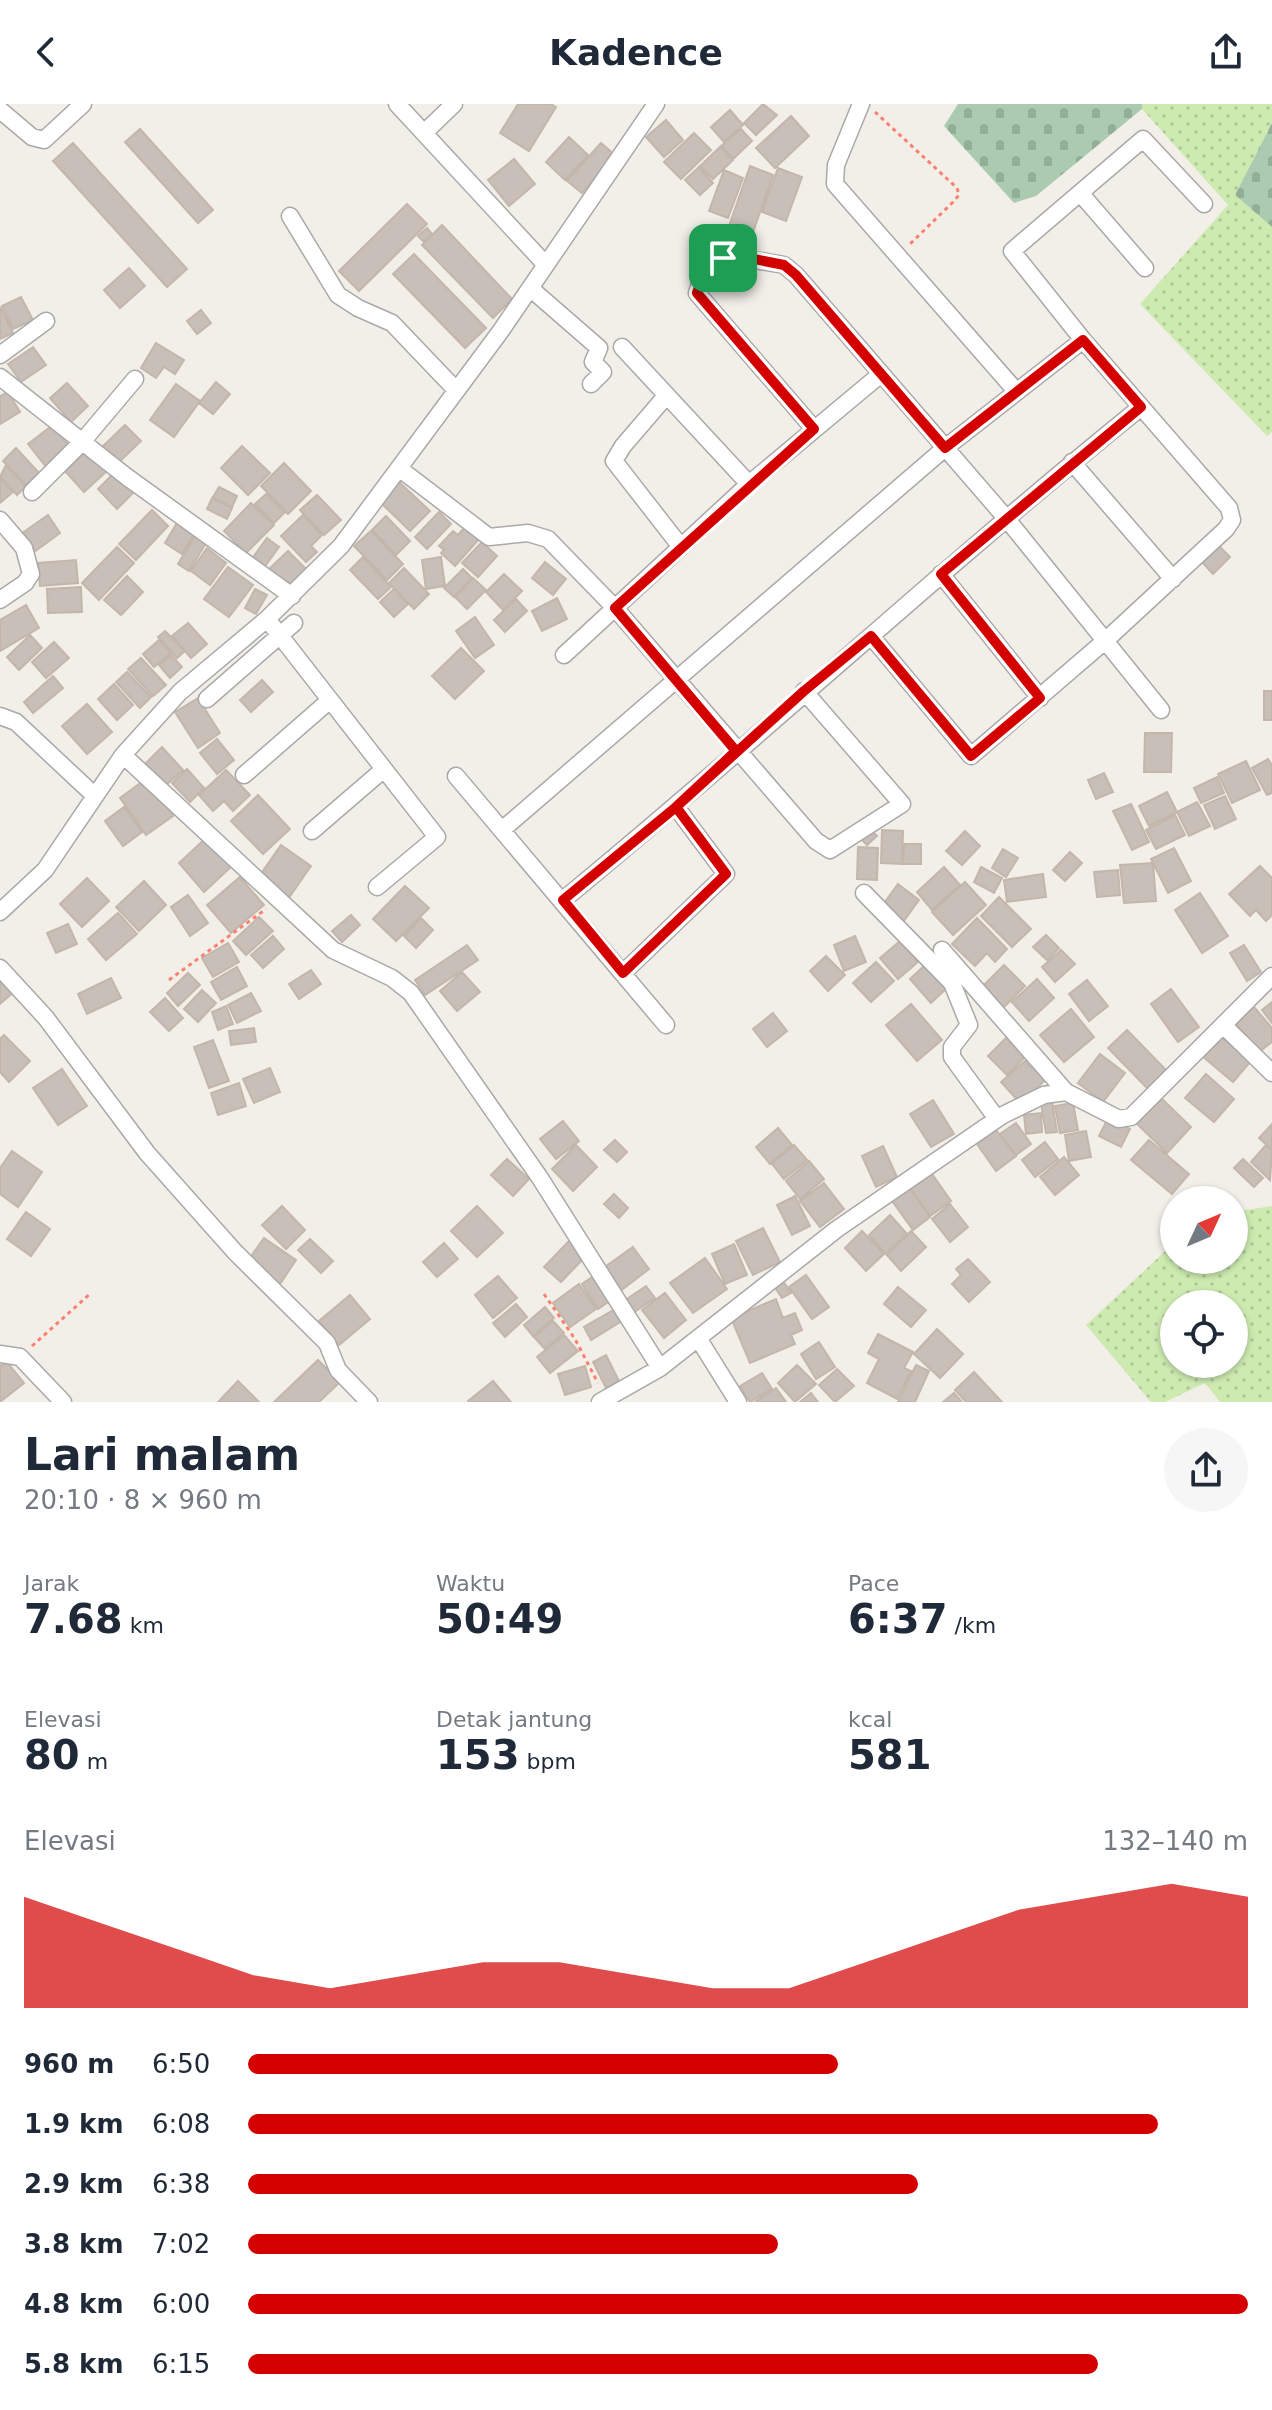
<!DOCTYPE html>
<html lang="id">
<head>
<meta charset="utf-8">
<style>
	:root { --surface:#fff; --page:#f6f6f7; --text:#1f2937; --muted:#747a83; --accent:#d40000 }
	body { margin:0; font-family:"DejaVu Sans",sans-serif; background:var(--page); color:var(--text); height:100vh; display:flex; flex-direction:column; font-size:30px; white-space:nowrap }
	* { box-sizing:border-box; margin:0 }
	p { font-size:26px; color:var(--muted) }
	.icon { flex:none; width:44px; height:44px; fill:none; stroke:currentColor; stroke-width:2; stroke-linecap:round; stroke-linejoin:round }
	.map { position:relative; height:1298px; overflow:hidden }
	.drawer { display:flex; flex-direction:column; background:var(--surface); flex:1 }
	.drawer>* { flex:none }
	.needle { width:52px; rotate:46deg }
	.controls { position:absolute; left:1160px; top:1082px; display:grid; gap:16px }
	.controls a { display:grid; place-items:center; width:88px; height:88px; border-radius:50%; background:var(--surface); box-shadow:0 2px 6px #0004; font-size:40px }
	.pin { position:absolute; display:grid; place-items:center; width:68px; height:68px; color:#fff; margin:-34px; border-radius:16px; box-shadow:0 4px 12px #0006 }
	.round { display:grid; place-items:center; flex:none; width:84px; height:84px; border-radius:42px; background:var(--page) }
	.summary { display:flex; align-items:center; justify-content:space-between; height:136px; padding:0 24px }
	h1 { font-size:44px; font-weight:700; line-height:60px }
	.figures { display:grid; grid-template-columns:repeat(3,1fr); gap:12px; height:136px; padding:8px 24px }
	.figures div { display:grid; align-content:center }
	.figures b { font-size:40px; font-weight:700 }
	.figures small { font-size:22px; font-weight:400 }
	.figures p { font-size:22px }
	.chart { height:224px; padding:16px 24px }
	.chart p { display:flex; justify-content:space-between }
	.chart svg { width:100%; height:144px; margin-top:8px; fill:var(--accent); opacity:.7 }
	ul { padding:0 24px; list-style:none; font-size:26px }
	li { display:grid; grid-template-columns:128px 96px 1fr; align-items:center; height:60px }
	li i { height:20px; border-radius:10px; background:var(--accent) }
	header { display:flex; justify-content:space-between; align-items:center; height:104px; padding:0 24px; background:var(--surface); font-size:36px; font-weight:700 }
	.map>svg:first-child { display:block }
</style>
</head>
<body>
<header><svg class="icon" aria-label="back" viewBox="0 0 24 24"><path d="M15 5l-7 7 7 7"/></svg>Kadence<svg class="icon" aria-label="share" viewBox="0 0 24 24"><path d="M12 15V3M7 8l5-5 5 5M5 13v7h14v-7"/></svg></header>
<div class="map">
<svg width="1272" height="1298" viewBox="0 0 1272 1298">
	<defs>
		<pattern id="grass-dots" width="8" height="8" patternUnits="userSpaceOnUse" patternTransform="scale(2)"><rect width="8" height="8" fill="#cdebb0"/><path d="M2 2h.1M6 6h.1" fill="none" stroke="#b0c997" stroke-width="1.8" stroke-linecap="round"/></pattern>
		<pattern id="cemetery-stones" width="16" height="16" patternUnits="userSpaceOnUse" patternTransform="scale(2)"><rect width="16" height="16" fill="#aacbaf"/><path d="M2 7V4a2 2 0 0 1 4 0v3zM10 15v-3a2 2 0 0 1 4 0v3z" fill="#92ae96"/></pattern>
	</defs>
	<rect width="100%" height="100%" fill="#f2efe9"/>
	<path fill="url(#grass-dots)" fill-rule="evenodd" d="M1142,0H1272V19L1235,91L1272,123V328L1267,332L1140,200L1228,101L1142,5Z
		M1272,1102V1298H1220L1205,1279L1165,1298H1151L1086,1221L1174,1139V1156H1234V1108ZM1174,1200H1234V1260H1174Z"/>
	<path fill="url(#cemetery-stones)" d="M958,0H1142V5L1036,92L1014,99L944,22Z
		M1272,19V123L1235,91Z"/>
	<path fill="#c7bfb8" stroke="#c4b6ab" stroke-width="2" d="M518,0H551L556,3L529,47L500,29Z
		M763,0L777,11L756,31L744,19Z
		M730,6L743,21L724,38L711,23Z
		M791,12L809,32L775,64L756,44Z
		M666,16L683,36L664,53L646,33Z
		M140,25L213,106L198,119L125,38Z
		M741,25L752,37L733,55L721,42Z
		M694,29L711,46L681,75L664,58Z
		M569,33L588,51L565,76L546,58Z
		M73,39L187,165L167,183L53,57Z
		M601,39L615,51L582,89L567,77Z
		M720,43L733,56L713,75L700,62Z
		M514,55L535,80L509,102L488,76Z
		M750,62L773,71L751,134L728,125Z
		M699,63L713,79L700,91L685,76Z
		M778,64L802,73L786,117L762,108Z
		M724,66L743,74L728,114L709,107Z
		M407,100L427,120L359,187L339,167Z
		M442,121L512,195L493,214L422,141Z
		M427,124L432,130L424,138L418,132Z
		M414,150L486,224L465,244L393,170Z
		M129,164L145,182L120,204L104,186Z
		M21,193L33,216L13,225L2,202Z
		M0,203L13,229L0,235Z
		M201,206L211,219L197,230L187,217Z
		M156,239L184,256L175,270L164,263L156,274L141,264Z
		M33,243L46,261L21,278L8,260Z
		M216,278L230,290L213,310L199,299Z
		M67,279L88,302L71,318L50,294Z
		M176,280L200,297L174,333L150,316Z
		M8,288L20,308L0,320V292Z
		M53,321L71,345L47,364L28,340Z
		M125,321L141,337L116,361L100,345Z
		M242,342L270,369L248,391L221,364Z
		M16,344L39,369L26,381L3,357Z
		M88,346L107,367L84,388L65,367Z
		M284,359L311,387L288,410L261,382Z
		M6,361L26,382L17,391L0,373Z
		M116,367L135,387L117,405L98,385Z
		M0,374L13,388L0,399Z
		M399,378L430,407L410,427L380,398Z
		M219,383L237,392L232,403L213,393Z
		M266,390L285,408L274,419L255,400Z
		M317,391L341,416L324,431L300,406Z
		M212,394L232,404L227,415L207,405Z
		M251,399L274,421L246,449L224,427Z
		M152,406L168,422L136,456L119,440Z
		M439,408L451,420L427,445L415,433Z
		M48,411L60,429L34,448L21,430Z
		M303,411L322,431L311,442L317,448L306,458L281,432Z
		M386,412L410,437L396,451L372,426Z
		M177,419L194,430L182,450L165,439Z
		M465,423L479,435L455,462L441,449L444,446L439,442L453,427L458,431Z
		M371,427L403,460L387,476L354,442Z
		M195,432L206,439L189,467L178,460Z
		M267,434L279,443L263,465L251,456Z
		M482,438L497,452L478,473L462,459Z
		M1218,441L1230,453L1213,470L1201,457Z
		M117,443L134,459L99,496L82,479Z
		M207,444L226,459L210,481L191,467Z
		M288,447L306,465L286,484L269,465Z
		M363,453L391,483L378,495L350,466Z
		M441,453L445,482L426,485L422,456Z
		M76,456L78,479L40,482L38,459Z
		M545,458L566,475L553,491L532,474Z
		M228,463L253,481L229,513L204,495Z
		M404,464L429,490L414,505L389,479Z
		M463,465L472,474L454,493L444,484Z
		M504,470L522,487L503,506L486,488Z
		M127,472L143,488L121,511L104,496Z
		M473,474L486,486L467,505L455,493Z
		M81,483L82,508L48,509L47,485Z
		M255,485L267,491L256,510L245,504Z
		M394,485L408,500L394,513L380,498Z
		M557,494L567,515L542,527L532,507Z
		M516,495L527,507L505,528L494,516Z
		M26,501L39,524L0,547V516Z
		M475,513L494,541L475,554L456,527Z
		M188,519L207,540L191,554L172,532Z
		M165,527L185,547L177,554L158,533Z
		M30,531L42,544L19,566L7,553Z
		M159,536L171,549L154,563L143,550Z
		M54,538L69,554L46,574L32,558Z
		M461,544L484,567L455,595L432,572Z
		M171,551L182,563L170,574L159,561Z
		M141,554L166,581L153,592L128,565Z
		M127,568L151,593L140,604L116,578Z
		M53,572L63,584L33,609L24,598Z
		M262,576L273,588L251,608L240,596Z
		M114,580L133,601L117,616L98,595Z
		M1264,587H1272V616H1264Z
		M198,594L220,629L198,644L175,608Z
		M87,600L112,628L87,650L62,622Z
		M1145,629H1172L1171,668H1144Z
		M217,635L234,656L217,670L200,649Z
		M162,643L183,666L165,682L145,660Z
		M1268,655L1272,661V689L1267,691L1252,664Z
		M1246,657L1260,686L1232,699L1218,670Z
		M187,665L204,684L190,698L172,679Z
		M226,666L250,691L233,707L224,697L213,707L199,691Z
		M1104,669L1113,688L1096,695L1088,676Z
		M1217,673L1224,689L1201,699L1194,684Z
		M146,675L173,712L146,731L120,694Z
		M1167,688L1177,708L1149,722L1139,702Z
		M258,691L290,725L263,750L231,717Z
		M1225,692L1236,715L1215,725L1204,701Z
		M1197,698L1210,722L1189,732L1177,708Z
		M1131,700L1149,738L1132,746L1113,707Z
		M124,703L142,728L123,742L105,717Z
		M1175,711L1185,731L1156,745L1146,726Z
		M869,724L877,732L867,741L860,734Z
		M882,726L903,727L902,760L881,759Z
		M965,727L980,742L962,761L946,747Z
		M206,734L232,762L204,788L179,759Z
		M904,740H921V760H903Z
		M281,741L311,762L288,795L258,774Z
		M858,743L878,744L877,776L857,775Z
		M1174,744L1191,777L1168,789L1151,755Z
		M1003,745L1018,754L1006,773L992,764Z
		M1070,748L1082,759L1065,777L1053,766Z
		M1153,759L1156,797L1124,799L1120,761Z
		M1260,762L1272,774V811L1266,817L1256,806L1250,812L1229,790Z
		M944,763L960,781L932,806L917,788Z
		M981,763L1002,774L994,789L974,778Z
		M1118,766L1120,791L1097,793L1094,768Z
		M1043,770L1046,793L1007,798L1004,776Z
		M240,773L264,801L231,829L207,801Z
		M87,774L109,797L82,823L60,800Z
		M144,777L166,801L139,827L116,803Z
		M965,778L986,801L953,831L932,808Z
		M898,780L919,796L903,818L882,802Z
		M405,782L429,804L396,837L373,815Z
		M1200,789L1228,832L1202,849L1175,806Z
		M188,791L208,819L190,832L171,803Z
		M999,793L1031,825L1012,843L981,812Z
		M118,809L137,830L106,856L88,835Z
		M351,811L360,821L342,838L332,827Z
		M259,813L273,827L246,851L233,837Z
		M421,814L433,826L416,844L404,832Z
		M977,814L1007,845L995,858L987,849L975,862L952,840Z
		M68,820L77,840L56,849L47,829Z
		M1046,831L1059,844L1047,856L1033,843Z
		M273,832L284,845L263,864L251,851Z
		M855,832L866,858L844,867L834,841Z
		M900,837L918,858L898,875L880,854Z
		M228,839L239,858L213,873L202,854Z
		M467,841L478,856L425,891L415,876Z
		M1244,841L1261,868L1247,877L1230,849Z
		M1061,846L1075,860L1055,878L1042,863Z
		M826,852L845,871L828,887L810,867Z
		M876,858L894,877L871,898L853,879Z
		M926,860L947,884L931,899L910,875Z
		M1004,861L1025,882L1002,905L981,884Z
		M237,863L247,882L221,896L211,878Z
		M311,866L321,880L299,895L289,880Z
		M462,868L480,888L457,907L440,887Z
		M188,869L200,881L178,902L167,889Z
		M0,870L15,887L0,900Z
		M111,874L121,894L87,910L78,890Z
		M1037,875L1054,894L1029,917L1012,898Z
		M1087,876L1108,902L1089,917L1069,890Z
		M1171,885L1199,923L1178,938L1151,900Z
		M202,886L216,899L198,918L184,905Z
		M251,889L261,907L237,919L228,901Z
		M165,894L183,914L169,927L150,908Z
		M1272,898V919L1262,906Z
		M911,900L942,936L917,957L886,921Z
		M226,902L233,920L218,926L212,908Z
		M1254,903L1272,924V938L1259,948L1235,918Z
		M1071,905L1094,933L1064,958L1040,931Z
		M773,909L787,927L767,943L753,925Z
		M254,924L256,938L231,941L229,927Z
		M1127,926L1167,967L1148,985L1108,944Z
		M4,931L30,957L9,978L0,968V935Z
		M1220,932L1250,958L1233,978L1202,952Z
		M1006,934L1025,953L1007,971L988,952Z
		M213,936L229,977L209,984L194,943Z
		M1100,950L1125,969L1103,998L1078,979Z
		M1025,957L1031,964L1037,958L1050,971L1021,1000L1001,978Z
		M270,964L280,988L254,999L243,975Z
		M62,965L87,1002L58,1021L33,984Z
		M1206,970L1234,995L1214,1018L1185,994Z
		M239,979L246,1002L218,1011L211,989Z
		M1159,992L1191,1023L1167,1049L1134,1017Z
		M933,996L954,1030L931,1043L910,1010Z
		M1052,997L1057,1028L1046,1029L1041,999Z
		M1073,999L1078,1026L1060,1029L1055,1002Z
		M1041,1009L1042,1028L1026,1030L1024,1011Z
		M1108,1014L1130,1025L1121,1043L1099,1032Z
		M563,1017L579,1037L556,1055L540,1035Z
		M1016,1019L1031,1040L1016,1051L1000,1030Z
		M1272,1020V1046L1259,1034Z
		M778,1024L792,1041L770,1060L756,1043Z
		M996,1026L1016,1052L996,1067L977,1040Z
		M1086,1027L1091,1053L1069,1057L1065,1031Z
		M615,1036L627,1048L617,1058L604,1046Z
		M1149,1036L1189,1070L1172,1090L1131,1056Z
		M1045,1038L1058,1055L1035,1073L1022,1056Z
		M576,1041L597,1063L573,1087L552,1065Z
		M794,1041L807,1056L784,1075L772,1060Z
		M1266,1041L1272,1047L1270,1076L1251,1058Z
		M883,1042L897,1073L876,1083L862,1052Z
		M12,1047L42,1068L18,1103L0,1090V1064Z
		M1064,1053L1079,1071L1055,1091L1040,1073Z
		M507,1055L529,1075L513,1092L491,1071Z
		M1243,1055L1263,1074L1254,1083L1234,1064Z
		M809,1057L824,1075L800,1095L786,1077Z
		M930,1067L951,1097L930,1112L909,1082Z
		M824,1079L844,1105L820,1123L800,1097Z
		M907,1081L930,1113L913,1126L890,1094Z
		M614,1090L628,1104L619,1114L604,1100Z
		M795,1092L810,1122L792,1131L777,1101Z
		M950,1100L968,1123L950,1138L932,1115Z
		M282,1102L305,1126L286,1145L262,1121Z
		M477,1102L503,1129L477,1153L451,1127Z
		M26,1108L50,1125L31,1152L7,1135Z
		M890,1111L907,1130L886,1150L869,1131Z
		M763,1124L780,1158L753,1171L736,1137Z
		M862,1127L884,1150L866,1167L845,1144Z
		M911,1127L926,1143L901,1167L887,1151Z
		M264,1134L296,1156L280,1180L247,1158Z
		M310,1135L333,1157L321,1169L298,1146Z
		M569,1137L585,1153L561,1178L544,1163Z
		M444,1139L458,1155L437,1173L423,1158Z
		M734,1140L747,1171L725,1180L712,1150Z
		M633,1143L649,1165L619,1188L602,1165Z
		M705,1154L727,1185L693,1209L670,1179Z
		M968,1155L990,1178L969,1198L952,1180L961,1171L956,1165Z
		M598,1169L614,1194L598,1205L582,1180Z
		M806,1171L829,1203L812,1215L789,1183Z
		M498,1172L517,1194L493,1214L475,1191Z
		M783,1177L791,1189L782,1194L774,1182Z
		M579,1180L596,1205L570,1223L553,1199Z
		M646,1182L655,1194L630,1211L621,1199Z
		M898,1183L926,1206L911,1223L884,1200Z
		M665,1189L686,1216L664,1234L642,1206Z
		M350,1191L370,1215L339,1241L319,1217Z
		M776,1195L783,1214L795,1209L802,1226L791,1231L795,1240L750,1259L731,1214Z
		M516,1200L527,1213L505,1233L493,1219Z
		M545,1203L554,1214L533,1232L524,1221Z
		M615,1205L622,1217L591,1236L584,1223Z
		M553,1217L564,1229L545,1245L534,1233Z
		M937,1225L963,1250L940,1274L914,1250Z
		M878,1230L913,1248L904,1264L911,1267L897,1295L867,1279L879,1255L868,1249Z
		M564,1231L578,1247L550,1269L537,1253Z
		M819,1238L835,1263L816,1275L801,1250Z
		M606,1251L619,1277L606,1284L593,1258Z
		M318,1256L340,1278L319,1298H274Z
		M6,1257L24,1279L0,1298V1262Z
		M797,1261L816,1280L795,1298L778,1279Z
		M916,1261L929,1267L915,1298H898Z
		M585,1262L591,1283L565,1291L558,1270Z
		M837,1265L854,1282L835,1298L819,1281Z
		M974,1268L1002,1298H966L955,1286Z
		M762,1269L772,1285L750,1298L740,1282Z
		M238,1277L259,1298H218Z
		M493,1277L511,1298H469L468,1297Z
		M776,1284L786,1298H755Z
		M811,1289L818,1298H800Z
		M954,1289L962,1298H943Z"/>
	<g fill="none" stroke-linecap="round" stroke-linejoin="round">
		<defs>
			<path id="street" d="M397,0L546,161
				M861,0L836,61L835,80L1016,287
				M0,6L32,33L44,36L83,0
				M424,29L454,0
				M1081,90L1145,164
				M290,112L338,191L358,204L392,219L456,286
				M530,184L599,244L593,258L603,268L591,280
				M622,243L749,380
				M0,251L46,217
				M0,273L127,373L292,492
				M666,292L623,342L614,357L681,443
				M814,325L697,189L700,180L726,151L784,161L796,171L1006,414L1161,606
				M1072,358L1173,475
				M400,365L489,433L528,429L548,435L615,504L816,737L830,746L902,700L804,587
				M32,388L82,338L135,275
				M0,416L24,444L31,470L25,479L0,496
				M941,470L1040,594
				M267,515L437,733L377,783
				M871,532L971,652L1106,536L1226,425L1232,416L1229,404L1083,236L1012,147L1143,35L1204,100
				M564,551L749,380L881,270
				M207,595L294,519
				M0,612L16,618L95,692
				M123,651L333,846L392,874L411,889L540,1074L660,1264
				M244,671L330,596
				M456,672L666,921
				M503,725L945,344L1083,236
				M312,727L384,665
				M864,789L952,879L969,921L952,943V953L997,1015
				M563,796C759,635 944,462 1141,303
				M0,808L45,766L123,651L180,588L267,515L341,442L500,228L656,0
				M942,846L1066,988L1119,1015L1131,1013L1272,872
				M0,864L46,914L147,1049L235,1148L327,1239L338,1266L369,1298
				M623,869L726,770L676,703
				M1224,922L1272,969
				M698,1234L738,1298
				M0,1250L20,1253L63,1298
				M600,1298L660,1264L837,1125L1003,1011L1044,991L1066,988"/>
		</defs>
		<use href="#street" stroke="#a9a9a9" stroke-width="19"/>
		<path stroke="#fa8072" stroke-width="3" stroke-dasharray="4 4" stroke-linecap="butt" d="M875,8L957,84L959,91L953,98L910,140
			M169,876L266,805
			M544,1190L575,1235L598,1279
			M32,1242L91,1189"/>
		<use href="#street" stroke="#fff" stroke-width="16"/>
	</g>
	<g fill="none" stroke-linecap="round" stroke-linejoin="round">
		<defs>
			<path id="route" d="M723,154L700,180L697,189L814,325L615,504L736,647L676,703L563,796L623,869L726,770L676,703L804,587L871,532L971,652L1040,594L941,470L1141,303L1083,236L945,344L796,171L784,161L729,150L723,154"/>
		</defs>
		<use href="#route" stroke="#fff" stroke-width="16"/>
		<use href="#route" stroke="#d40000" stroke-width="10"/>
	</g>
</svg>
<div class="controls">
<a><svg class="needle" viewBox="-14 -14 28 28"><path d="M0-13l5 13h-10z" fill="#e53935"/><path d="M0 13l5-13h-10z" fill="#747a83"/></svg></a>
<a><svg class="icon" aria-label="locate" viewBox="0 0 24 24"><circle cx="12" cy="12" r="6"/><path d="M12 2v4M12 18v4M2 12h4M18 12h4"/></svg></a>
</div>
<div class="pin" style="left:723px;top:154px;background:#1e9e55"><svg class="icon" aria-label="arrive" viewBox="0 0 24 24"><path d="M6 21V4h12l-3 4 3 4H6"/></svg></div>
</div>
<section class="drawer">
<div class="summary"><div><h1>Lari malam</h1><p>20:10 · 8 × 960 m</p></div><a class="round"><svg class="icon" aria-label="share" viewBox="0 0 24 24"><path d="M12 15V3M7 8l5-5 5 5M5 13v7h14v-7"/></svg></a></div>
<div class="figures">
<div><p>Jarak</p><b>7.68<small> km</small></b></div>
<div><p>Waktu</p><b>50:49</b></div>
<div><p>Pace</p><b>6:37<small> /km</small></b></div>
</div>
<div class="figures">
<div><p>Elevasi</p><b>80<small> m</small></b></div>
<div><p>Detak jantung</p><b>153<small> bpm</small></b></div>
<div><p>kcal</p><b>581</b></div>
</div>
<div class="chart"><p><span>Elevasi</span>132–140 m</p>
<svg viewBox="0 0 160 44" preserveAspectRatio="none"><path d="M0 44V10L10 18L20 26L30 34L40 38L50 34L60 30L70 30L80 34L90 38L100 38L110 30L120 22L130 14L140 10L150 6L160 10V44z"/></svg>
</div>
<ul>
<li><b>960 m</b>6:50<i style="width:59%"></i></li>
<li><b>1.9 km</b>6:08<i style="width:91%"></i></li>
<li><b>2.9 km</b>6:38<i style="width:67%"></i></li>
<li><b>3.8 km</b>7:02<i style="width:53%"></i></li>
<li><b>4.8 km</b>6:00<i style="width:100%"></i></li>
<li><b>5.8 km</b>6:15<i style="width:85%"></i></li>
</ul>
</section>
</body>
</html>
